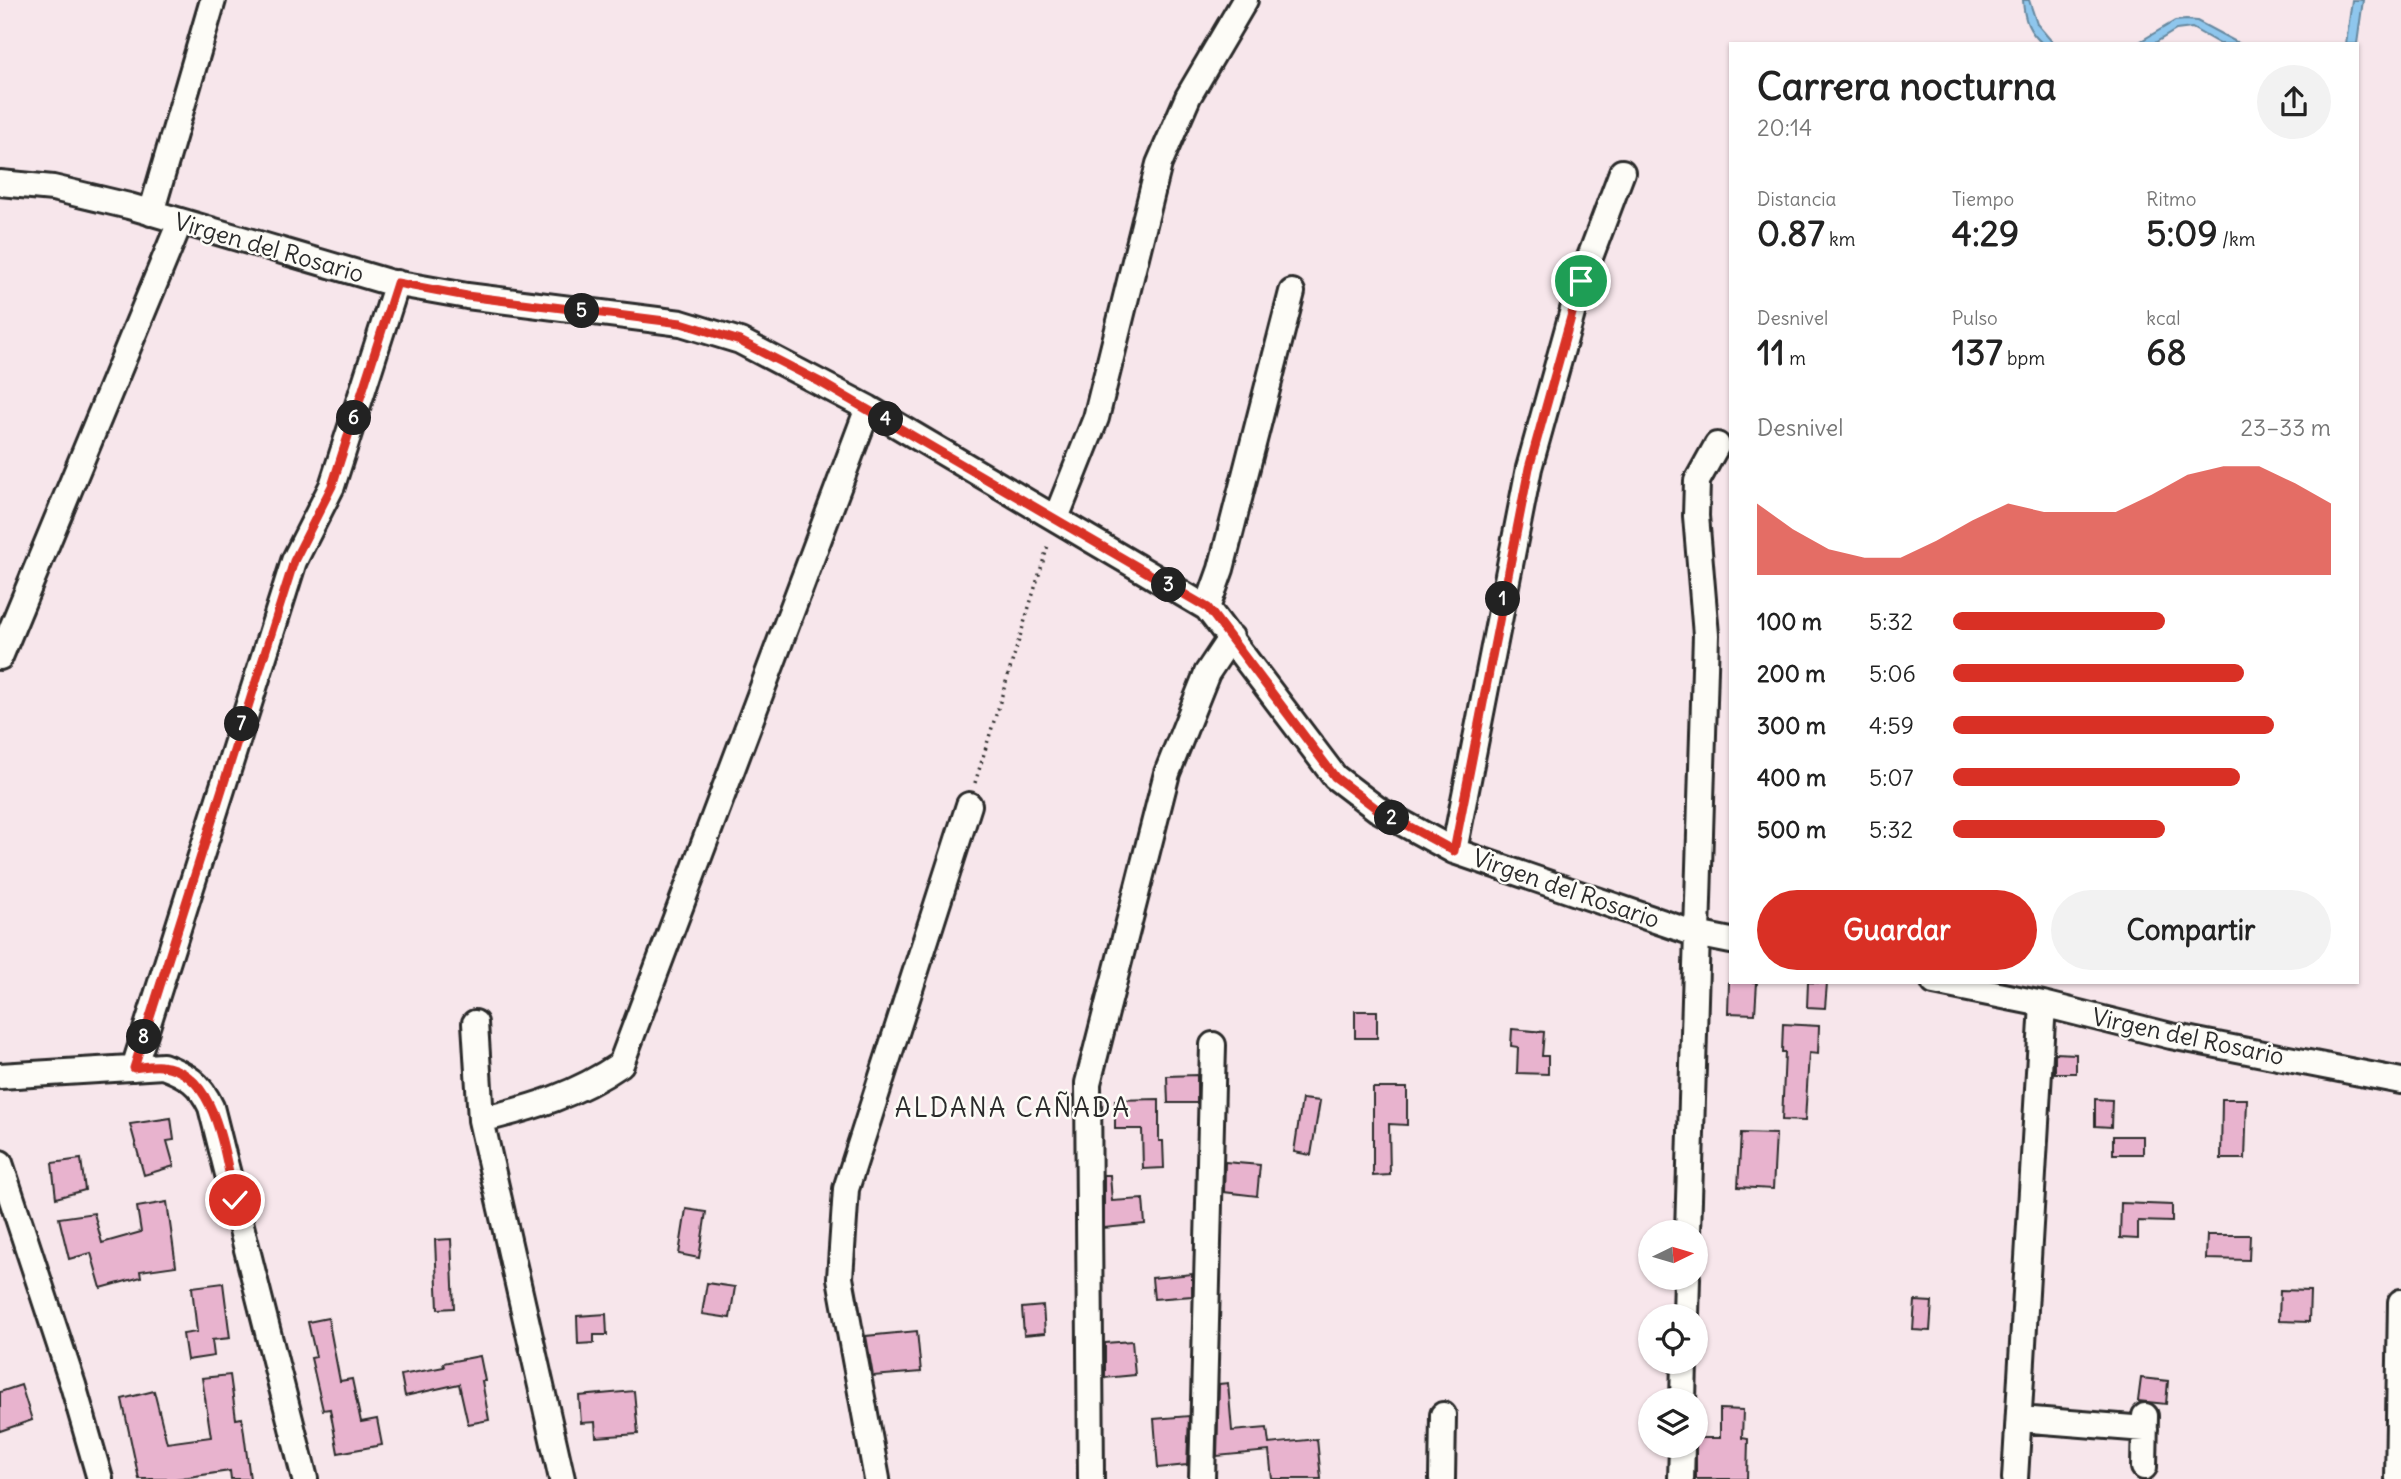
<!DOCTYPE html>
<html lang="es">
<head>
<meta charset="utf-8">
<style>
	:root { --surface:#fff; --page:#f2f2f2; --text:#222; --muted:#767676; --accent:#d93025 }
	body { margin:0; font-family:Delius,sans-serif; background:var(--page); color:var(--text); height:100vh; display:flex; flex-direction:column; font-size:26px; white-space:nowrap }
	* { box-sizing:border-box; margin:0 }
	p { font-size:23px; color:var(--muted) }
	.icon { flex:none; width:38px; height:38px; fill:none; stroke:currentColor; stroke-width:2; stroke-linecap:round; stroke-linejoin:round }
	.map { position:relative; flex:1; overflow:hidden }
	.panel { position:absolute; left:1729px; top:42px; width:630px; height:942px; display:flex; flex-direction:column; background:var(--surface); border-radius:0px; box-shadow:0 2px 5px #0004 }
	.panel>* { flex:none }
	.needle { width:46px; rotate:85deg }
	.fabs { position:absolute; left:1638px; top:1220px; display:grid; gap:14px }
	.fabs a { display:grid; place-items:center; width:70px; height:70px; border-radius:50%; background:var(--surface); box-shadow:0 2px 5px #0004; font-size:35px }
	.pin { position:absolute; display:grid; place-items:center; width:60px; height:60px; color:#fff; margin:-30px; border:4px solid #fff; border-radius:50%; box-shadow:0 2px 7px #0007 }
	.km { position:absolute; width:35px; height:35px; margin:-18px; border-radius:50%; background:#222; color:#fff; font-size:19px; line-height:35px; text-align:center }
	.round { display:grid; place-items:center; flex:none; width:74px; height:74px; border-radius:37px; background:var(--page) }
	.headline { display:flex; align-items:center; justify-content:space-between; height:119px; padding:0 28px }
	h1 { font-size:38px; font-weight:700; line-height:52px }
	.stats { display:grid; grid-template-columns:repeat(3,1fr); gap:10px; height:119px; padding:7px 28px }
	.stats div { display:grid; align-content:center }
	.stats b { font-size:35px; font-weight:700 }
	.stats small { font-size:19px; font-weight:400 }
	.stats p { font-size:19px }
	.chart { height:196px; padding:14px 28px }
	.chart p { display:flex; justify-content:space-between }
	.chart svg { width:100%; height:126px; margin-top:7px; fill:var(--accent); opacity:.7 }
	.button { display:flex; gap:14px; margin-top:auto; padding:14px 28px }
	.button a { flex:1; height:80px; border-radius:42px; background:var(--accent); color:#fff; font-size:28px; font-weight:700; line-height:80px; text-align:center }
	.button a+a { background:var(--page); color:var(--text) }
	ul { padding:0 28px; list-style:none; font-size:23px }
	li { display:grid; grid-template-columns:112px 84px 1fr; align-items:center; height:52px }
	li i { height:18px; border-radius:9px; background:var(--accent) }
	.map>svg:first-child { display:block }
</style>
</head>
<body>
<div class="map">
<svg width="2401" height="1479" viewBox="0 0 2401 1479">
	<rect width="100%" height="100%" fill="#f7e6eb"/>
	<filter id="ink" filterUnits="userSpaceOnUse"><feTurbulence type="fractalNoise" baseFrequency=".0143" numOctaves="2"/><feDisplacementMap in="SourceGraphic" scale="14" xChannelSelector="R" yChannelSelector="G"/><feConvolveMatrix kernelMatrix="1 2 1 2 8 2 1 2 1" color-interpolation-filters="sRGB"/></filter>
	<g filter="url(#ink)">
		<path fill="#8ec6ed" stroke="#66889f" stroke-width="2" d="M2023,0H2029L2037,24L2054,44H2043C2028,31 2024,19 2023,0Z
			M2352,0H2363L2357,44H2346Z
			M2186,20L2197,21L2240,44H2220L2192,28L2176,30L2153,44H2136L2175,21Z"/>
		<path fill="#e8b3ce" stroke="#2b2b2b" stroke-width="2" d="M1729,982H1757L1755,1014L1728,1013Z
			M1808,982L1827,983L1825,1008L1807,1007Z
			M1355,1011H1377V1038H1355Z
			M1783,1024L1819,1026L1818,1054L1809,1053L1805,1121L1782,1120L1785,1052H1782Z
			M1512,1029L1544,1032L1542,1056H1548V1074L1517,1073L1518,1047L1511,1046Z
			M2055,1053L2076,1054V1073H2055Z
			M1197,1075V1103H1168L1167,1076Z
			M1373,1088H1407V1125L1389,1124L1390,1175L1373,1176Z
			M1159,1099V1141H1163L1164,1168L1143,1169L1142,1129H1115V1100Z
			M1302,1099L1320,1101L1311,1155L1294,1152Z
			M2095,1099L2112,1100L2111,1127L2095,1126Z
			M2222,1099H2247L2245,1159H2221Z
			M171,1118L174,1140L167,1141L174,1166L144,1175L130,1124Z
			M1741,1133L1776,1134L1773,1189L1738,1187Z
			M2113,1136H2143V1154H2113Z
			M81,1159L85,1190L56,1198L52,1163Z
			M1225,1162L1260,1165L1257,1196L1224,1192Z
			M1104,1175H1110L1112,1201L1143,1199L1145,1224L1104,1228Z
			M167,1202L176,1266L140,1271L141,1277L101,1288L91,1253L69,1259L59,1218L94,1213L102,1243L141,1232L137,1207Z
			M2121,1203L2172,1205V1222L2138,1221V1239L2120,1238Z
			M686,1209L706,1212L699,1258L679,1254Z
			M2207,1235H2250L2249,1260L2206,1259Z
			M451,1239L454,1308L438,1309L435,1240Z
			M1192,1274V1296L1154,1299L1152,1278Z
			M223,1283L230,1338L212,1340L214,1356L187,1360L183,1334L197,1332L192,1287Z
			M707,1283L735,1287L730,1318L702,1314Z
			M2280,1290L2310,1291L2309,1322L2279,1321Z
			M1915,1301L1932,1302L1930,1331L1913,1330Z
			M1043,1306L1045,1333L1024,1335L1022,1308Z
			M606,1314L607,1335H594V1343L578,1344L577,1316Z
			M328,1318L340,1381L352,1379L361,1422L377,1419L382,1445L338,1453L330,1409L323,1410L311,1358L316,1357L308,1322Z
			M917,1331L921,1372L873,1376L866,1336Z
			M1132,1341L1135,1375L1105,1378V1343Z
			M480,1356L485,1381H482L489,1420L468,1424L459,1384L405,1396L401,1375L444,1367L443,1363Z
			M230,1375L236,1419L242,1418L250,1479H231L230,1471L175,1479H139L122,1399L154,1391L167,1443L211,1437L202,1378Z
			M2141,1378L2168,1381L2166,1404L2138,1401Z
			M1228,1383L1232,1431L1267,1428L1269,1444L1317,1439L1321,1479H1272L1269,1451L1217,1456L1219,1384Z
			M21,1385L32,1420L0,1431V1392Z
			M634,1391L638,1434L596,1437L595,1422L581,1423L579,1396Z
			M1720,1409L1743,1410L1742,1438L1748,1439L1747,1479H1696V1438H1720Z
			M1189,1416L1187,1465L1158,1468L1154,1419Z"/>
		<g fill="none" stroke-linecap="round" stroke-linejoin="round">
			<defs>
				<path id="minor" d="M0,183L53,188L129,206L388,282L467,296L681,323L740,341L868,408L1207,608L1335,777L1377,809L1454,851L1696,934L1731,941
					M151,213L213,0
					M1056,518L1096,418L1159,164L1188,97L1245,0
					M1207,608L1221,569L1292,292
					M0,657L180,222
					M1454,851L1529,468L1581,281L1622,172
					M1934,982L2043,1004L2171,1036L2401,1081
					M475,1023L481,1120L562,1479
					M134,1068L294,561L332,486L397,283
					M0,1076L163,1066C187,1075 200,1083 211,1107L305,1479
					M481,1120C534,1107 576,1095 621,1064L868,408
					M0,1163L73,1385L100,1479
					M1688,1232L1706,635L1696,516L1697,481L1717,445
					M1686,1316L1687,1278
					M1683,1400L1684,1362
					M2019,1419L2145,1429
					M2144,1467L2145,1416
					M877,1479L840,1278L846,1189L969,805
					M1091,1479L1088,1083L1167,773L1207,673L1231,637
					M1202,1479L1213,1045
					M1442,1479L1443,1415
					M1681,1479L1682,1446
					M2015,1479L2043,1004
					M2398,1479L2401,1302"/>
			</defs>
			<use href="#minor" stroke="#2b2b2b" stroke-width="30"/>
			<path stroke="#2b2b2b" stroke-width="3.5" stroke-dasharray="2 5" stroke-linecap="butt" d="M975,783L1049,542"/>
			<use href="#minor" stroke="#fdfcf7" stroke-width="24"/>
		</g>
	</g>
	<g fill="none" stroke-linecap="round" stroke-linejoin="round" filter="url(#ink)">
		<defs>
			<path id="route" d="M235,1200C224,1157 218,1071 161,1066C153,1065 143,1067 134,1068L294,561L332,486L397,283L467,296L681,323L740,341L820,382L1208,608L1335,777L1377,809L1454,851L1529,468L1581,281"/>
		</defs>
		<use href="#route" stroke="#fff" stroke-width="14"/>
		<use href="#route" stroke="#d93025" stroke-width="9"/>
	</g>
	<g text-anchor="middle" stroke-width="5" stroke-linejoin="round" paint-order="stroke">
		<g font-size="24" fill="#2b2b2b" stroke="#fdfcf7">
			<text transform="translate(269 248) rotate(16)" y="8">Virgen del Rosario</text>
			<text transform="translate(1566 889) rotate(19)" y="8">Virgen del Rosario</text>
			<text transform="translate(2188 1037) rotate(12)" y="8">Virgen del Rosario</text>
		</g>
		<g font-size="26" letter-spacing="2" fill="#2b2b2b" stroke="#fdfcf7">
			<text x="1013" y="1117">ALDANA CAÑADA</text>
		</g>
	</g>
</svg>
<div class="fabs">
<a><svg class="needle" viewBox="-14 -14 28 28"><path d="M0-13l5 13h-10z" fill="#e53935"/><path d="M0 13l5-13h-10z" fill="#767676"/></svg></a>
<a><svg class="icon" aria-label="locate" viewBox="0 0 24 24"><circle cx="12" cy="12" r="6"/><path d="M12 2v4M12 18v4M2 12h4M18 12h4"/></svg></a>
<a><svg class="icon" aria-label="layers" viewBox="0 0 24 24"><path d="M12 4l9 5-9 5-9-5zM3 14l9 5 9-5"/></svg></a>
</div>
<div class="pin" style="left:1581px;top:281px;background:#1e9e55"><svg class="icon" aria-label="arrive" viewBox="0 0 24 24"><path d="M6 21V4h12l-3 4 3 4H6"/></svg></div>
<div class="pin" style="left:235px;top:1200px;background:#d93025"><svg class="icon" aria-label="check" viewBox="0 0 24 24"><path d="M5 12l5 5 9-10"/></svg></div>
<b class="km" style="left:1503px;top:599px">1</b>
<b class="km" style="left:1392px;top:818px">2</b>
<b class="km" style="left:1169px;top:585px">3</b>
<b class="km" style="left:886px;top:419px">4</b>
<b class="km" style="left:582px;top:311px">5</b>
<b class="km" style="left:354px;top:418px">6</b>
<b class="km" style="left:242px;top:724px">7</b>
<b class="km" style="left:144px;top:1037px">8</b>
<section class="panel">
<div class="headline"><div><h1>Carrera nocturna</h1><p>20:14</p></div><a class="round"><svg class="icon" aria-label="share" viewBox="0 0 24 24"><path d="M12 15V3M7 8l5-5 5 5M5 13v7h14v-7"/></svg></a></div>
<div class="stats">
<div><p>Distancia</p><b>0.87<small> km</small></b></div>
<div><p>Tiempo</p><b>4:29</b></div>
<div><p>Ritmo</p><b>5:09<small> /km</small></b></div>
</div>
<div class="stats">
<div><p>Desnivel</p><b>11<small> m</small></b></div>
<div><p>Pulso</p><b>137<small> bpm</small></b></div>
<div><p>kcal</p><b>68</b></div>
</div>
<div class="chart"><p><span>Desnivel</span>23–33 m</p>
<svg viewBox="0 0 160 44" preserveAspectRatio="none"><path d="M0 44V19L10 28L20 35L30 38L40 38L50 32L60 25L70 19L80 22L90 22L100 22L110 16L120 9L130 6L140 6L150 12L160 19V44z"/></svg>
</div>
<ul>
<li><b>100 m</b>5:32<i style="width:56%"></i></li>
<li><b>200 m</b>5:06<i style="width:77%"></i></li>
<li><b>300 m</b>4:59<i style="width:85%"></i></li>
<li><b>400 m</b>5:07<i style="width:76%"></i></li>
<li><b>500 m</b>5:32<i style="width:56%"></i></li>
</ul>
<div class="button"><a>Guardar</a><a>Compartir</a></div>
</section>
</div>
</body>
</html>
